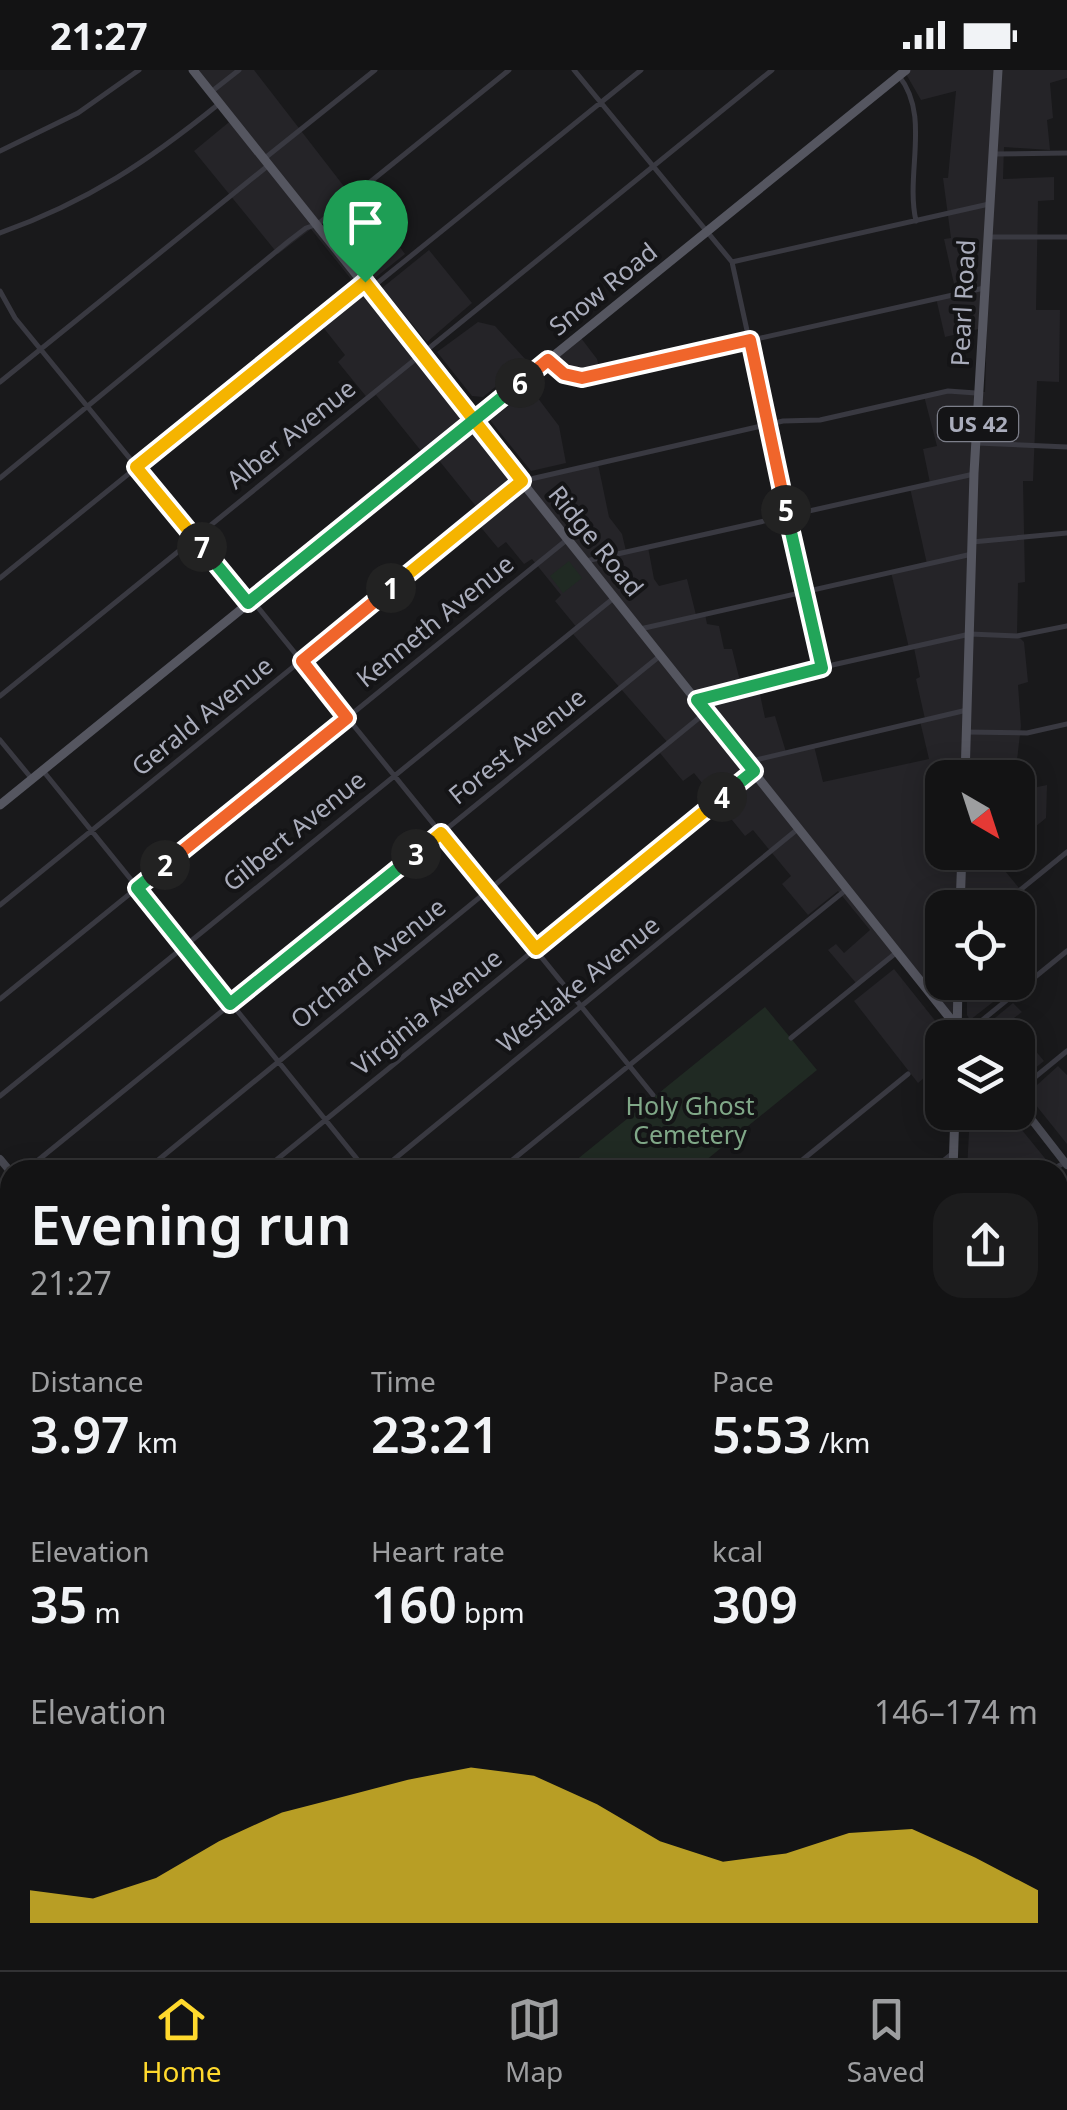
<!DOCTYPE html>
<html lang="en">
<head>
<meta charset="utf-8">
<style>
	:root { --surface:#131314; --page:#1c1c1d; --text:#f1f3f6; --muted:#9d9ea0; --line:#323234; --accent:#ffd92d }
	body { margin:0; font-family:"Noto Sans",sans-serif; background:var(--page); color:var(--text); height:100vh; display:flex; flex-direction:column; font-size:38px; white-space:nowrap }
	* { box-sizing:border-box; margin:0 }
	p { font-size:32px; color:var(--muted) }
	.icon { flex:none; width:55px; height:55px; fill:none; stroke:currentColor; stroke-width:2; stroke-linecap:round; stroke-linejoin:round }
	.map { position:relative; flex:1; overflow:hidden }
	.drawer { position:absolute; left:0px; top:1090px; width:1068px; height:810px; display:flex; flex-direction:column; background:var(--surface); border-radius:30px 30px 0 0; box-shadow:0 5px 25px #0003,0 0 0 2px var(--line) }
	.drawer>* { flex:none }
	.needle { width:65px; rotate:141deg }
	.buttons { position:absolute; left:925px; top:690px; display:grid; gap:20px }
	.buttons a { display:grid; place-items:center; width:110px; height:110px; border-radius:20px; background:var(--surface); box-shadow:0 5px 25px #0003,0 0 0 2px var(--line); font-size:50px }
	.pin { position:absolute; display:grid; place-items:center; width:85px; height:85px; color:#fff; margin:-102px -42px; border-radius:50% 50% 50% 0; rotate:-45deg; box-shadow:0 0 10px #0007 }
	.pin .icon { rotate:45deg }
	.km { position:absolute; width:50px; height:50px; margin:-25px; border-radius:50%; background:#222; color:#fff; font-size:28px; line-height:50px; text-align:center }
	.round { display:grid; place-items:center; flex:none; width:105px; height:105px; border-radius:30px; background:var(--page) }
	.summary { display:flex; align-items:center; justify-content:space-between; height:170px; padding:0 30px }
	h1 { font-size:55px; font-weight:600; line-height:75px }
	.stats { display:grid; grid-template-columns:repeat(3,1fr); gap:15px; height:170px; padding:10px 30px }
	.stats div { display:grid; align-content:center }
	.stats b { font-size:50px; font-weight:600 }
	.stats small { font-size:28px; font-weight:400 }
	.stats p { font-size:28px }
	.chart { height:280px; padding:20px 30px }
	.chart p { display:flex; justify-content:space-between }
	.chart svg { width:100%; height:180px; margin-top:10px; fill:var(--accent); opacity:.7 }
	.status { display:flex; justify-content:space-between; align-items:center; height:70px; padding:0 50px; background:var(--surface); direction:ltr }
	.status svg { height:28px; fill:currentColor }
	.dock { display:flex; justify-content:space-around; align-items:center; height:140px; border-top:2px solid var(--line); background:var(--surface); font-size:28px; color:var(--muted) }
	.dock a { display:grid; justify-items:center; gap:5px }
	.dock .selected { color:var(--accent) }
	.map>svg:first-child { display:block }
</style>
</head>
<body>
<div class="status"><b>21:27</b><svg viewBox="0 0 49 12"><path d="M0 12V9h3v3zM5 12V6h3v6zM10 12V3h3v9zM15 12V0h3v12zM26 1h20v11H26zM47 4h2v5h-2z"/></svg></div>
<div class="map">
<svg width="1067" height="1900" viewBox="0 0 1067 1900">
	<rect width="100%" height="100%" fill="#19191b"/>
	<path fill="#252428" d="M196,0H254L353,128L319,156L522,413L598,394L609,447L622,464L626,481L648,477L654,509L659,516L687,509L696,545L705,544L707,554L719,556L724,579H732L742,619L758,615L765,648L775,646L786,682L814,676L823,712L929,689L920,651L925,649L916,609L920,607L914,578H909L891,502L927,494L910,418L930,413L923,379L937,376L924,326L948,321L985,322L987,257L945,267L936,228L956,223L944,169L951,168L943,108H948L956,21L921,30L906,4L911,0H1067V8L1050,13L1053,48L1047,50L1050,80L1004,77L1003,109L1054,107V130L1038,131L1036,240H1060L1059,312L1037,311L1033,411H1023L1025,512L1018,513L1017,565L1024,572L1028,612L1018,615L1021,656L1015,707L942,708V782L1004,783L996,790L1019,818L995,837L942,838V912L956,913L955,954L897,879L856,913L828,880L836,874L844,883L870,860L838,821L808,845L782,814L791,806L753,760L745,766L694,703L683,711L660,683L669,674L573,564L578,559L555,531L561,525L532,489L524,494L506,472L498,478L479,455L516,425L514,421L483,445L437,388L430,392L376,325L369,330L338,292L345,285L319,252L359,219L311,159L278,184L194,81L234,48Z
		M363,127L405,184L375,208L332,153Z
		M429,180L472,233L427,272L382,218Z
		M478,252L495,256L527,291L483,327L472,326L437,282Z
		M581,268L597,289L600,301L571,304L553,290Z
		M531,319L559,356L566,393L531,401L490,350Z
		M1047,715L1046,748L1018,771V721Z
		M1018,891L1029,904L970,950L967,945V913L1018,912Z
		M894,899L941,958L943,966L938,996L918,1013L854,931Z
		M1013,933L1022,942L1014,948V955L1044,991L1018,1012V968L982,967L978,962Z
		M1058,996L1067,1005V1074L1027,1024Z
		M970,1043H1008L1048,1092L1039,1100H967Z
		M1058,1102L1067,1111V1143L1060,1148L1058,1147Z
		M1067,1391V1518L1058,1526V1399Z
		M1067,1546V1797L1058,1806V1553Z
		M565,1890H632L620,1900H553Z
		M658,1890H919V1900H646Z"/>
	<path fill="#202a23" d="M569,491L582,508L563,523L550,506Z
		M765,937L817,1000L694,1100H564Z
		M0,1678L10,1690V1749L0,1758Z"/>
	<g fill="none" stroke-linecap="round" stroke-linejoin="round">
		<path stroke="#393941" stroke-width="5" d="M574,0L732,192L821,598
			M899,6C931,46 905,103 916,151
			M211,22L239,0
			M0,81L78,43L139,0
			M995,84L1067,83
			M265,88L375,0
			M0,163C89,131 147,92 220,33
			M989,167H1067
			M732,192L989,134
			M370,219L641,0
			M0,221L15,248L248,533
			M548,289L564,304L582,308L984,218
			M0,312L270,94
			M977,373L1067,377
			M0,408L289,171L306,158L318,154L509,0
			M972,472L1067,463
			M586,491L974,404
			M0,508L363,214
			M252,530L653,1025
			M640,559L972,484
			M0,626L772,0
			M697,630L757,612L970,564L1017,566L1067,556
			M966,662L1027,663L1067,654
			M0,670L32,709
			M747,692L967,640
			M44,702L366,1100
			M0,835L522,411L783,351L820,350L948,321L976,323
			M998,838L1067,782
			M0,929L569,468
			M964,965L1067,881
			M791,968L897,882
			M1018,1021L1067,981
			M0,1026L615,527
			M26,1100L661,585
			M146,1100L705,643
			M264,1100L754,701
			M381,1100L799,758
			M500,1100L847,819
			M790,1100L908,1004
			M932,1100L953,1083
			M1051,1100L1066,1092
			M0,1181L10,1173
			M1058,1183L1067,1175
			M1058,1271L1067,1263
			M0,1288L10,1280
			M1058,1355L1067,1347
			M0,1403L10,1395
			M0,1500L10,1492
			M0,1554L5,1561L10,1588
			M0,1812L10,1803
			M250,1890L258,1900
			M349,1890L357,1900
			M447,1890L455,1900
			M546,1890L554,1900
			M29,1900L41,1890
			M162,1900L174,1890"/>
		<path stroke="#474851" stroke-width="8" d="M1018,1032L1067,1095
			M0,1089L10,1101"/>
		<path stroke="#555660" stroke-width="9" d="M193,0L957,957
			M965,708L974,403L998,0
			M0,735L906,0
			M960,838L962,782
			M957,968L958,912
			M953,1100L955,1042
			M1058,1545L1067,1537
			M626,1900L638,1890
			M927,1900V1890"/>
		<path stroke="#656672" stroke-width="11" d="M1065,1900L1067,1898"/>
		<defs>
			<path id="rail" d="M1058,1836L1067,1829
				M968,1900L981,1890"/>
		</defs>
		<use href="#rail" stroke="#4c4d56" stroke-width="6"/>
		<use href="#rail" stroke="#141416" stroke-width="2.5" stroke-dasharray="8" stroke-linecap="butt"/>
	</g>
	<g fill="none" stroke-linecap="round" stroke-linejoin="round">
		<defs>
			<path id="split-1" d="M365,212L522,411L391,518"/>
			<path id="split-2" d="M165,795L347,648L302,591L391,518"/>
			<path id="split-3" d="M165,795L137,818L230,934L416,784"/>
			<path id="split-4" d="M416,784L441,763L536,879L722,727"/>
			<path id="split-5" d="M722,727L754,701L697,630L822,598L786,440"/>
			<path id="split-6" d="M520,313L548,290L564,304L582,308L750,270L786,440"/>
			<path id="split-7" d="M202,477L248,533L520,313"/>
			<path id="split-8" d="M202,477L136,397L365,212"/>
		</defs>
		<use href="#split-1" stroke="#fff" stroke-width="20"/>
		<use href="#split-2" stroke="#fff" stroke-width="20"/>
		<use href="#split-3" stroke="#fff" stroke-width="20"/>
		<use href="#split-4" stroke="#fff" stroke-width="20"/>
		<use href="#split-5" stroke="#fff" stroke-width="20"/>
		<use href="#split-6" stroke="#fff" stroke-width="20"/>
		<use href="#split-7" stroke="#fff" stroke-width="20"/>
		<use href="#split-8" stroke="#fff" stroke-width="20"/>
		<use href="#split-1" stroke="#f5b400" stroke-width="12"/>
		<use href="#split-2" stroke="#f0652b" stroke-width="12"/>
		<use href="#split-3" stroke="#22a559" stroke-width="12"/>
		<use href="#split-4" stroke="#f5b400" stroke-width="12"/>
		<use href="#split-5" stroke="#22a559" stroke-width="12"/>
		<use href="#split-6" stroke="#f0652b" stroke-width="12"/>
		<use href="#split-7" stroke="#22a559" stroke-width="12"/>
		<use href="#split-8" stroke="#f5b400" stroke-width="12"/>
	</g>
	<g text-anchor="middle" stroke-width="8" stroke-linejoin="round" paint-order="stroke">
		<rect fill="#141416" stroke="#7d7f8a" stroke-width="2.5" x="938" y="337" width="80" height="34" rx="8"/>
		<g font-size="22" font-weight="bold" fill="#aaadbc">
			<text x="978" y="362">US 42</text>
		</g>
		<g font-size="25" fill="#aaadbc" stroke="#141416">
			<text transform="translate(603 219) rotate(-39)" y="9">Snow Road</text>
			<text transform="translate(963 233) rotate(-87)" y="9">Pearl Road</text>
			<text transform="translate(291 364) rotate(-39)" y="9">Alber Avenue</text>
			<text transform="translate(596 471) rotate(51)" y="9">Ridge Road</text>
			<text transform="translate(435 551) rotate(-39)" y="9">Kenneth Avenue</text>
			<text transform="translate(202 646) rotate(-39)" y="9">Gerald Avenue</text>
			<text transform="translate(517 676) rotate(-39)" y="9">Forest Avenue</text>
			<text transform="translate(294 761) rotate(-39)" y="9">Gilbert Avenue</text>
			<text transform="translate(368 893) rotate(-39)" y="9">Orchard Avenue</text>
			<text transform="translate(578 914) rotate(-39)" y="9">Westlake Avenue</text>
			<text transform="translate(427 942) rotate(-39)" y="9">Virginia Avenue</text>
		</g>
		<g font-size="25" fill="#80a888" stroke="#141416">
			<text x="690" y="1045">Holy Ghost<tspan x="690" dy="29">Cemetery</tspan></text>
		</g>
	</g>
</svg>
<div class="buttons">
<a><svg class="needle" viewBox="-14 -14 28 28"><path d="M0-13l5 13h-10z" fill="#e53935"/><path d="M0 13l5-13h-10z" fill="#9d9ea0"/></svg></a>
<a><svg class="icon" aria-label="locate" viewBox="0 0 24 24"><circle cx="12" cy="12" r="6"/><path d="M12 2v4M12 18v4M2 12h4M18 12h4"/></svg></a>
<a><svg class="icon" aria-label="layers" viewBox="0 0 24 24"><path d="M12 4l9 5-9 5-9-5zM3 14l9 5 9-5"/></svg></a>
</div>
<div class="pin" style="left:365px;top:212px;background:#1e9e55"><svg class="icon" aria-label="arrive" viewBox="0 0 24 24"><path d="M6 21V4h12l-3 4 3 4H6"/></svg></div>
<b class="km" style="left:391px;top:518px">1</b>
<b class="km" style="left:165px;top:795px">2</b>
<b class="km" style="left:416px;top:784px">3</b>
<b class="km" style="left:722px;top:727px">4</b>
<b class="km" style="left:786px;top:440px">5</b>
<b class="km" style="left:520px;top:313px">6</b>
<b class="km" style="left:202px;top:477px">7</b>
<section class="drawer">
<div class="summary"><div><h1>Evening run</h1><p>21:27</p></div><a class="round"><svg class="icon" aria-label="share" viewBox="0 0 24 24"><path d="M12 15V3M7 8l5-5 5 5M5 13v7h14v-7"/></svg></a></div>
<div class="stats">
<div><p>Distance</p><b>3.97<small> km</small></b></div>
<div><p>Time</p><b>23:21</b></div>
<div><p>Pace</p><b>5:53<small> /km</small></b></div>
</div>
<div class="stats">
<div><p>Elevation</p><b>35<small> m</small></b></div>
<div><p>Heart rate</p><b>160<small> bpm</small></b></div>
<div><p>kcal</p><b>309</b></div>
</div>
<div class="chart"><p><span>Elevation</span>146–174 m</p>
<svg viewBox="0 0 160 44" preserveAspectRatio="none"><path d="M0 44V36L10 38L20 33L30 24L40 17L50 13L60 9L70 6L80 8L90 15L100 24L110 29L120 27L130 22L140 21L150 28L160 36V44z"/></svg>
</div>
</section>
</div>
<nav class="dock">
<a class="selected"><svg class="icon" aria-label="home" viewBox="0 0 24 24"><path d="M3 11l9-7 9 7M6 9v11h12V9"/></svg>Home</a>
<a><svg class="icon" aria-label="map" viewBox="0 0 24 24"><path d="M3 6l6-2 6 2 6-2v14l-6 2-6-2-6 2zM9 4v14M15 6v14"/></svg>Map</a>
<a><svg class="icon" aria-label="saved" viewBox="0 0 24 24"><path d="M7 4h10v16l-5-4-5 4z"/></svg>Saved</a>
</nav>
</body>
</html>
